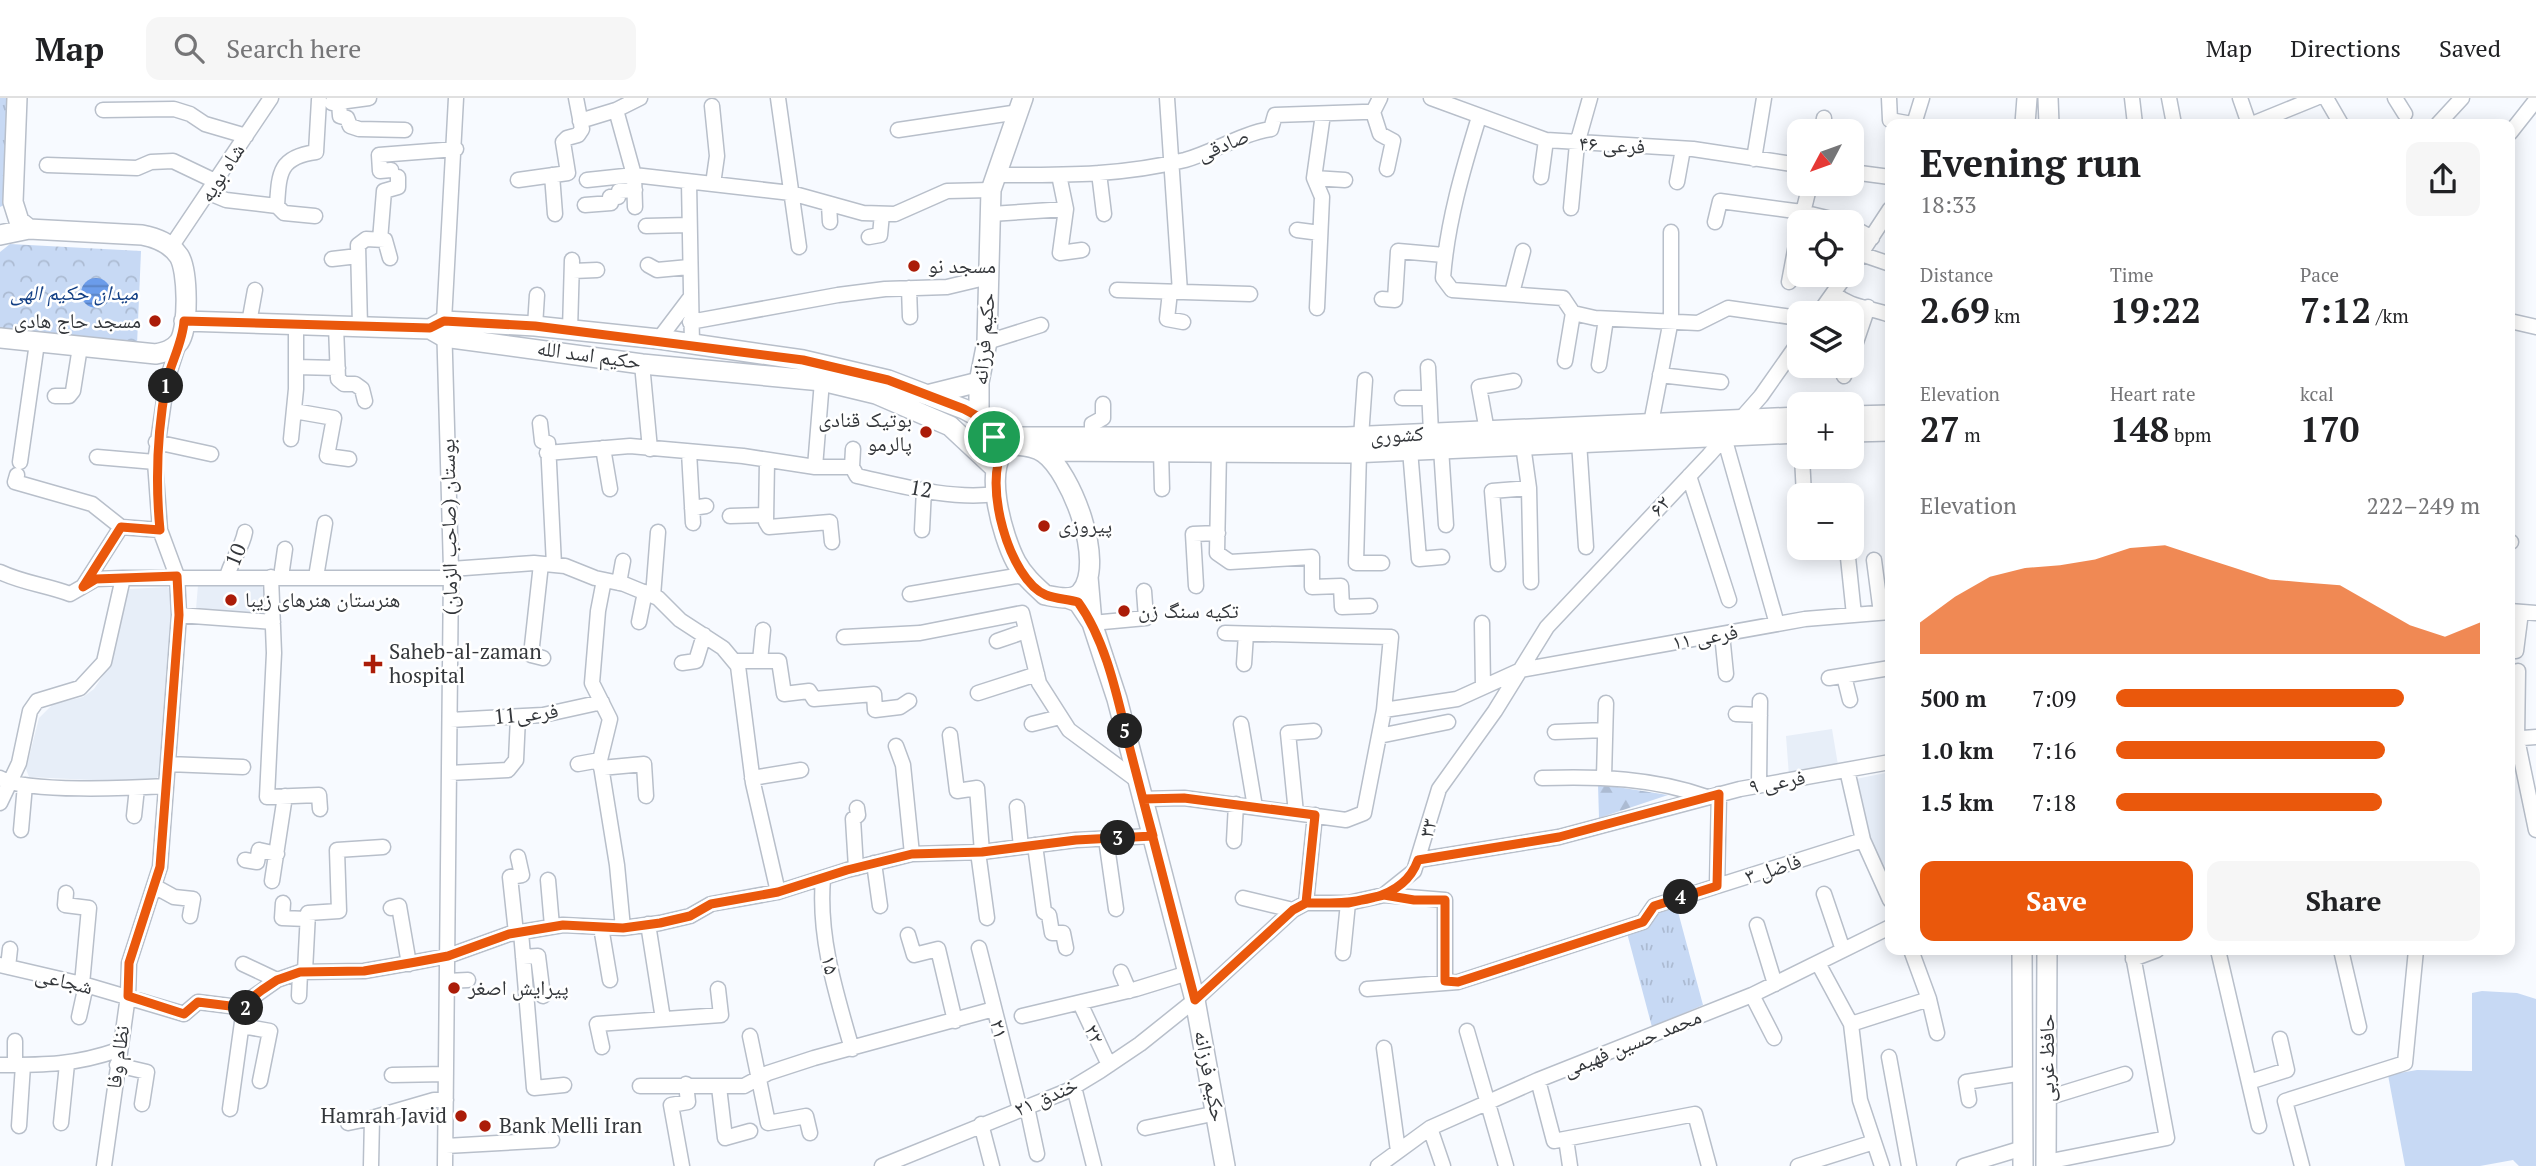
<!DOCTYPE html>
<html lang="en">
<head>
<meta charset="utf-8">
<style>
	:root { --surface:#fff; --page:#f6f6f6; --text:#202124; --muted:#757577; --line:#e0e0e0; --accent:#ea580c }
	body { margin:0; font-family:"PT Serif","Noto Naskh Arabic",serif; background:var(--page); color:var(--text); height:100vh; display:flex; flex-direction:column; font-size:26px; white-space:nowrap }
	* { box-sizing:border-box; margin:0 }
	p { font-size:23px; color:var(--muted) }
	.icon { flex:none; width:38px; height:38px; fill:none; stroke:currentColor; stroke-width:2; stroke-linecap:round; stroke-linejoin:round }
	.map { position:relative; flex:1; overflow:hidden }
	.drawer { position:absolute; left:1885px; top:21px; width:630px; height:836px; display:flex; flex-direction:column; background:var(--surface); border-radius:14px; box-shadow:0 4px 18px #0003 }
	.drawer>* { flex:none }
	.needle { width:46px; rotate:229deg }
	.fabs { position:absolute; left:1787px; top:21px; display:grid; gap:14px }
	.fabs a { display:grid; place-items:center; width:77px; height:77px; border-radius:14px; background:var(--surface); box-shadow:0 4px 18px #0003; font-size:35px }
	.pin { position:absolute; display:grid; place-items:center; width:60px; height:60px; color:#fff; margin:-30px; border:4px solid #fff; border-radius:50%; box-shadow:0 2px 7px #0007 }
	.km { position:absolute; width:35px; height:35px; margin:-18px; border-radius:50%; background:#222; color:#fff; font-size:19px; line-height:35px; text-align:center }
	.round { display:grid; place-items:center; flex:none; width:74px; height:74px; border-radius:14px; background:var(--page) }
	.summary { display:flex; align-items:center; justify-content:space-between; height:119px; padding:0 35px }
	h1 { font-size:38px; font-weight:600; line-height:52px }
	.stats { display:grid; grid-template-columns:repeat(3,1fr); gap:10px; height:119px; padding:7px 35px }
	.stats div { display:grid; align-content:center }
	.stats b { font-size:35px; font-weight:600 }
	.stats small { font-size:19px; font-weight:400 }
	.stats p { font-size:19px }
	.chart { height:196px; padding:14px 35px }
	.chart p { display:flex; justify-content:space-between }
	.chart svg { width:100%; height:126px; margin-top:7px; fill:var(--accent); opacity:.7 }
	.action { display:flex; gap:14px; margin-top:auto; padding:14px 35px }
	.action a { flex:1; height:80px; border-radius:14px; background:var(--accent); color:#fff; font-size:28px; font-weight:600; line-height:80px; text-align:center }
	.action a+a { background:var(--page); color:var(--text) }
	ul { padding:0 35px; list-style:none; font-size:23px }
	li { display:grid; grid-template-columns:112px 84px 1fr; align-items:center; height:52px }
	li i { height:18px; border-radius:9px; background:var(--accent) }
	header { display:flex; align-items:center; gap:42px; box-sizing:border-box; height:98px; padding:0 35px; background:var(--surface); border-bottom:2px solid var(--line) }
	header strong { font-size:33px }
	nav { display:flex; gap:38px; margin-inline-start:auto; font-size:24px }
	.search { width:490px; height:63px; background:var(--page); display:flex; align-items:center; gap:18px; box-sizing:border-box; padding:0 24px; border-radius:14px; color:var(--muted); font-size:26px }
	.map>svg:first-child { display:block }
</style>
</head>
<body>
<header>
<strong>Map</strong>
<div class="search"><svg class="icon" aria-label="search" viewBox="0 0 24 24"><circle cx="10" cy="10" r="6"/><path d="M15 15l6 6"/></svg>Search here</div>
<nav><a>Map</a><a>Directions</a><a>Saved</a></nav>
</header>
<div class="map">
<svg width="2536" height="1068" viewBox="0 0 2536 1068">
	<defs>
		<pattern id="grass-tufts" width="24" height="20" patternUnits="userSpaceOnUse" patternTransform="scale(1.75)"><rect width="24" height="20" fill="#c7d9f4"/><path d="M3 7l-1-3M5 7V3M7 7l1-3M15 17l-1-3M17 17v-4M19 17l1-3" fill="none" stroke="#acbbd2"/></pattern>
		<pattern id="forest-firs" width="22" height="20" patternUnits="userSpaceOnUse" patternTransform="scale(1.75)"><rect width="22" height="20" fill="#c7d9f4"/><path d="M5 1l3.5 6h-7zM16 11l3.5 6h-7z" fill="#acbbd2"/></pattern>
		<pattern id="park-crowns" width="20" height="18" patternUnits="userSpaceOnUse" patternTransform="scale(1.75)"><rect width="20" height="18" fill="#c7d9f4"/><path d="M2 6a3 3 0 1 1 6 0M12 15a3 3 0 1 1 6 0" fill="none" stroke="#acbbd2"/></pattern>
		<pattern id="water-rules" width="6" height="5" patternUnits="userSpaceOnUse" patternTransform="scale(1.75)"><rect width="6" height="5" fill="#6b9cea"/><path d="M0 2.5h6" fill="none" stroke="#5980bf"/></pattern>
	</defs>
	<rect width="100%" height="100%" fill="#f7faff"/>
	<path fill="#e7eef8" d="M260,486L265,493V517L196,511L198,487Z
		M167,489L174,493L159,677L153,685L29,679L26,671L39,620L53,606L83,599L94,591L106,573L129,491Z
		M1832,631L1838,667L1789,678L1786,638Z
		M1890,674V791L1868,739L1856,681Z"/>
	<path fill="url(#grass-tufts)" d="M0,0H9L6,106L0,109Z
		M1677,810L1703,907L1652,929L1627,835L1648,829L1658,814Z"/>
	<path fill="url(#forest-firs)" d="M1598,686L1668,697L1599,720Z"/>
	<path fill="url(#park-crowns)" d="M10,146L141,153L137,247L6,235L0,230V154Z"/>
	<path fill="#c7d9f4" d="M2482,893L2517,895L2536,901V1068H2519L2513,1062L2480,1068H2405L2388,977L2417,972L2472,973V895Z"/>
	<path fill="url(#water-rules)" d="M81 195a15 15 0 1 1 30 0a15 15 0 1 1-30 0Z"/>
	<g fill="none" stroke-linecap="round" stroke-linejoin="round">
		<defs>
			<path id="minor" d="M778,0L799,149
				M1167,0L1180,194
				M1431,0L1546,42L1693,51L1799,67
				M1889,0L1890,22L1912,26
				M2132,0L2135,26
				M2169,0L2174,26
				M2240,0L2249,26
				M2326,0L2341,26
				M2395,0L2405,16
				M332,5L369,0
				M339,5L340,18L347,20L350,28L359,31L405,32
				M712,8L717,58L713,86
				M103,12L174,11L190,16L205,26L246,38
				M1373,14L1380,0
				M1479,19C1463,71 1447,125 1443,180L1452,192L1563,200L1573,215L1595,220L1698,225L1728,210L1799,220
				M580,23L616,12
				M1914,26L1922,0
				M2252,26L2316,0
				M2438,26L2462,0
				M898,32L1019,14
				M1822,33L1824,20
				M2510,35L2536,2
				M1754,61L1764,0
				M47,67L137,70L151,64L173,63L217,84
				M391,72L380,73L379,57L456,51
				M1852,74L1890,79
				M1099,75L1104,116
				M552,77L555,116
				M997,77C1062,77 1121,78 1185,62C1214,54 1240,36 1271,31L1275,17L1363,14H1373L1380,36L1393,43L1387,71
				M1059,77L1066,111L1060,155L1082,152
				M1541,79L1546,42
				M1314,80L1345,82
				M518,82L568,75L563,44L567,40L578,37L582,31L576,0
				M587,82L634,77L791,95L863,115L895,116L947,93L991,92
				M689,84L692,247
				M1677,84L1683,51
				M209,95L226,102L277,108
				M585,107L611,105L610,99H618L619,93L635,92
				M829,107L830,124
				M635,109L634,77L616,12L640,0
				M1571,110L1577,46L1590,0
				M991,116L1066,111
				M315,118L284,115L277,108C279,75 279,59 316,54L319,2
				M1801,123L1810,86
				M1715,124L1720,103L1802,114L1844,124
				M646,128L689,127
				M1852,129L1872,140
				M1297,132L1320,135
				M869,139L880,137L882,116
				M380,142L384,93L398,89V79
				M171,149L271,0
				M1861,156L1890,166
				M332,161L358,158
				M648,167L657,172L689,169
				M1852,169L1890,111
				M573,173L597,172
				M1789,184L1799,131
				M909,190L910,219
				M1117,192L1250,196
				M1170,194L1167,221L1183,224
				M1512,195L1523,153
				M1834,195C1850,210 1869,209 1890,217
				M1382,201L1395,202L1398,153L1444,157
				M1317,210L1322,99L1314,80L1323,16
				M1819,215L1846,177
				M2510,223L2536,229
				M690,224L838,197L885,191L947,189L989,179
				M249,225L255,192
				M336,228L338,281L344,286H355L362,291L365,303
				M360,228L358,147L366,141L385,142L390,160
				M535,228L537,197
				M570,232L572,162
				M659,241L690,200
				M987,244L1041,227
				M1852,256L1868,209
				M1565,263L1573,215
				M642,266L650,351
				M1599,267L1606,221
				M296,269L338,270
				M1428,269L1431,335
				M1660,277L1721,284
				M1844,278L1848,268
				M55,298H69L73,293L80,249
				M1402,300H1428
				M294,313L334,320L327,358L349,361
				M540,325L542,343L548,345L554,467
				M1651,325L1671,222V134
				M1487,333L1479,289L1514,283
				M1092,339V326L1103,320V306
				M1361,339L1365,282
				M1724,339L1777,526
				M291,341L296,291V226
				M156,344L211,356
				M1579,344L1586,449
				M1523,347L1529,390L1531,484
				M603,350L610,391
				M1441,350L1446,427
				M1219,352L1217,455L1230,464L1312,459V489L1341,488L1342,509L1370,508
				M1410,352L1419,461L1442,459
				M1161,353L1162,391
				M689,354L693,425
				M1359,354L1356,465H1382
				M547,355L630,348L743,358L815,369H852
				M97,359L155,364
				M1802,359L1804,397
				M767,363L766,424L769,429L830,424L832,444
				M20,364L37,245
				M815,369L822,283
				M852,369L857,378C902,388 951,402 996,396
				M852,369L853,351
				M17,377L15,384L92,406L121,429L160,432
				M1689,378L1729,502
				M692,410L706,408
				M730,418L766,417
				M922,432L924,391
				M2510,444H2511
				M1847,450L1854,517
				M1874,462L1881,515
				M541,466L531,557L543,560
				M1498,466L1492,393L1529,390
				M451,471L534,465L565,468L595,480L624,486L658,500L680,522L723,550L738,568L753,685L778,794
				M0,474C23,485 46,487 70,496L96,481L123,480
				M227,479C231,462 242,451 245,434
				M271,479L274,555L267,699L319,697L320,711
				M281,479L285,451
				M316,479L325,425
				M604,482L598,513L592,585L610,621L600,662L617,767L623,830
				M619,485L623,463
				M84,487L121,429
				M1196,488L1193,436L1218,435
				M910,496L1016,478L1027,479
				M653,498L658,434
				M2510,513L2536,515
				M179,517L273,524
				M639,524L645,494
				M1092,525L1146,520L1144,493
				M1482,525L1483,589
				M1722,536L1726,576
				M844,539L920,535L1022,515L1039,585L1069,632L1138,683
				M997,543L1026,533
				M2516,553L2521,514
				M734,563H779L784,596L809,593L814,601L874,596L875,612L900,609L909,603
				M760,563L763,532
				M682,565L696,563L704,537
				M1244,566L1246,536
				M2518,573L2517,641L2536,732
				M1844,578L1850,602
				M1829,580L1890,570
				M978,595L1037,576
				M1384,612L1457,601L1521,572L1805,521L1890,514
				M1736,616L1760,617
				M450,622L543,617L602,604
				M1032,626L1060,619
				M1241,626L1255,709
				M1555,634L1605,632
				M950,637L957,693L977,690L982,754
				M1379,638L1448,624
				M2510,641L2536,639
				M896,648L903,667L912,756
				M168,666L243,669
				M578,666L600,662
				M601,670L644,666L646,698
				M1847,672L1863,742L1890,802
				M449,675L508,672L516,662L518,619
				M1604,679L1606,605
				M0,680C26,695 132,690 166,688
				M752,680L801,672
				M1542,680C1598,678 1654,680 1707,699
				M1759,687L1760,603
				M1143,701L1184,700L1346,722L1364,715L1384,612L1391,539L1225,535
				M0,705L19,665L30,613L37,603L80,590L104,564L123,480H451
				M1017,709L1021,749
				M1296,715L1288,635L1314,633
				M134,718L137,690
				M21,732L25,687
				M1106,741L1116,811
				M1234,743L1236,706
				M1035,747L1044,814L1049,817L1052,835H1063L1066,850
				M978,754L987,820
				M245,762L257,764L259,752L277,756
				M1418,762L1559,739L1740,691L1890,664
				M874,765L880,808
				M856,770L853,721L858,717L857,710
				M823,781C818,839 836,895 852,951
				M548,782L552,828
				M272,783L285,698
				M154,788L174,799L193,801L190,818
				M1717,788L1719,696
				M66,795L65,807L89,810L82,886
				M1824,796L1843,852
				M1384,797L1445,802V883
				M1243,800L1293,812
				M283,805L282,820L307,821
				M1306,805L1315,717
				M391,810L399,808L409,866
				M648,826L663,921
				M1757,827L1775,886
				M601,829L610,882
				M521,834L534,990L564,987
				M516,835L510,779L522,777L518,759
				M908,837L914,857L938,851L955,923
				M979,850L1020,1012
				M1911,852L1929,901L1937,935
				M2218,852L2259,1028
				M2341,852L2359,929
				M1343,855L1348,805
				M523,859L538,858L543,898
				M2133,861L2157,852
				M1818,865L1851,926L1860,1002L1882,1068
				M243,866L277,882
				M0,867L86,887L184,916L198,904L246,910
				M8,869L10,851
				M305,873L308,815L339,813L337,752L383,749
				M1121,874L1129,893
				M447,883L468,882
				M1367,891L1458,884L1643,824L1654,808L1863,742
				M1752,897L1774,940
				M299,898L300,874
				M1080,905L1109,967
				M1022,918L1136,891L1188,875
				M79,919L86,887
				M1851,926L1929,901
				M242,928L270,933L260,983
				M1467,933L1506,1068
				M750,938L768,1025L806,1018L810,1035
				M602,949L597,926L721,917L718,891
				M1384,950L1398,1053
				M1889,959L1909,1068
				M0,967C45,967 75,967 118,952
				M15,967V943
				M117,967L147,974L142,1006
				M392,977L446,976
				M1538,982L1554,1043L1695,1016L1709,1068
				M2249,984L2287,972L2280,941
				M640,988H744L768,975L814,960L994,911
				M719,989L725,1040L750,1033
				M1074,989L1094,1068
				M2047,1000L2125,976
				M1969,1002L1966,984L2023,975
				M1027,1009L1037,1056
				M230,1011L243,917L249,902L277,882L300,874L364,873L416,864L448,858L509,836L563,827L623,830L660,825L690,818L711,806L778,794L847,772L912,756L982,754L1076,742L1152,738
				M61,1025L67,966
				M348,1025L372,1020
				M981,1026L992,1068
				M19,1028L23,967
				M1145,1030L1217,1015
				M1430,1030L1443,1068
				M1566,1041L1570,1068
				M446,1048L552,1042
				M2046,1064L2167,1040L2132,852
				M104,1068L128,898L129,865L160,769L179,517L177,478L160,432L155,364L167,282L179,245
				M371,1068L372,1020L434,1002H446
				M445,1068L451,471L444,223L456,0
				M682,1068L671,1007L688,1004L686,986
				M882,1068L1067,993L1100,973L1140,946L1195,902L1293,812L1306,805H1348L1384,797L1414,773L1439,691L1495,613L1547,529L1709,357L1761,298L1799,244
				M1378,1068L1430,1030L1538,982L1752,897L1890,829
				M1798,1068L1874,1044
				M1964,1068L2023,1050
				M2302,1068L2285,1003L2405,965L2416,852"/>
			<path id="major" d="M17,0L13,104L19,123L29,131
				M2048,0L2049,26
				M2025,26L2027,0
				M0,137L29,131L142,137C157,140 170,145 179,158C188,172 189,230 179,244C173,252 165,254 156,256L0,240
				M184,223L430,231L444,239L642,266L822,283L876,296L950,328L995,370
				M430,231L444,223L535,228L659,241L803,262L888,282L964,311L979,319L1002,349
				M927,297L979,284
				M1852,318L1890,317
				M979,319V284L987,244L991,92L1023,0
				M1852,334L1890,333
				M994,339H1347L1799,319
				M1012,347C1023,348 1035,348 1044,355C1071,374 1106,465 1081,494C1073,504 1056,499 1045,497C1034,487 1023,477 1016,464C1003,440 979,361 1012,347Z
				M1042,353L1351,355L1799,335
				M1067,500L1078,504L1092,525L1088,479
				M1092,525L1117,601L1195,902L1225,1068
				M2022,852L2023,1068
				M2046,1068L2047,852"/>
		</defs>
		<use href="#minor" stroke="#b8bfca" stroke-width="17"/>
		<use href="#major" stroke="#b8bfca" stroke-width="22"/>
		<use href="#minor" stroke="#fff" stroke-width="14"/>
		<use href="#major" stroke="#fff" stroke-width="19"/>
	</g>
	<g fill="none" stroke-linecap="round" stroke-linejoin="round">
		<defs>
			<path id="route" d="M994,339L979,319L964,311L888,282L803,262L535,228L444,223L430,230L184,223C183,244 171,264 166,286C157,336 155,381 160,432L121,429L83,489L96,481L177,478L179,517L160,769L129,865L128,898L184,916L198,904L246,910L249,902L262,892L277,882L300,874L364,873L416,864L448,858L509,836L563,827L623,830L660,825L690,818L711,806L778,794L847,772L912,756L982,754L1076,742L1153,738L1143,701L1184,700L1315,717L1306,805C1345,805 1402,807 1418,762L1559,739L1719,696L1717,788L1654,808L1643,824L1458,884L1445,883V802H1414L1384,797L1348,805H1306L1293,812L1195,902C1174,821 1153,740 1132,659C1119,609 1109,547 1078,504C1068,501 1056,501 1046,497C1009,482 982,383 1004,351L994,339"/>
		</defs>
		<use href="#route" stroke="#fff" stroke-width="14"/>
		<use href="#route" stroke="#ea580c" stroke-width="9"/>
	</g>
	<g fill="#ab1c08" stroke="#fff" stroke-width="2.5">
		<circle cx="914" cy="168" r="7"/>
		<circle cx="155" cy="223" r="7"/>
		<circle cx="926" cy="334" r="7"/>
		<circle cx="1044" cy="428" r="7"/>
		<circle cx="231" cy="502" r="7"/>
		<circle cx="1124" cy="513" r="7"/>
		<path d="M369.5 555.5h7v7h7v7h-7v7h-7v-7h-7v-7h7z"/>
		<circle cx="454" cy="890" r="7"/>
		<circle cx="461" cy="1018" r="7"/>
		<circle cx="485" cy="1028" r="7"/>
	</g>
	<g text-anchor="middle" stroke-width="5" stroke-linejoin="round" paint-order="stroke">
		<g font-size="21" fill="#34373b" stroke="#fff">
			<text transform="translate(1223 47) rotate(-22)" y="7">صادقی</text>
			<text transform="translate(1612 47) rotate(3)" y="7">فرعی ۴۶</text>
			<text transform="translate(222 75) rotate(-57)" y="7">شاه بویه</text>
			<text transform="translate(984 241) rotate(-85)" y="7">حکیم فرزانه</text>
			<text transform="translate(589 257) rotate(8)" y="7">حکیم اسد الله</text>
			<text transform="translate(1397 337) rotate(-3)" y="7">کشوری</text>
			<text transform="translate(921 391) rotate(10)" y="7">12</text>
			<text transform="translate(1660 408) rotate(-46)" y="7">۶۲</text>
			<text transform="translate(449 429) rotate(-91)" y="7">بوستان (صاحب الزمان)</text>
			<text transform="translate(236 457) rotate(-68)" y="7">10</text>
			<text transform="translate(1705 539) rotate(-10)" y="7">فرعی ۱۱</text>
			<text transform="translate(526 616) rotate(-6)" y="7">فرعی11</text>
			<text transform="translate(1777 684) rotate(-10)" y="7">فرعی ۹</text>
			<text transform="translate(1428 730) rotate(-76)" y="7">۳۳</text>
			<text transform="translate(1773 771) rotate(-17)" y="7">فاضل ۳</text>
			<text transform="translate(830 867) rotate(78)" y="7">۱۵</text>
			<text transform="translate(64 883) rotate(13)" y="7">شجاعی</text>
			<text transform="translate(999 931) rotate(76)" y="7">۲۱</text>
			<text transform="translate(1094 936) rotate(65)" y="7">۲۲</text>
			<text transform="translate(1632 945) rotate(-22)" y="7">محمد حسین فهیمی</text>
			<text transform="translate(118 959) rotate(-82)" y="7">نظام وفا</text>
			<text transform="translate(2047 960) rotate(-90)" y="7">حافظ غربی</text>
			<text transform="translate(1210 978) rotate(79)" y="7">حکیم فرزانه</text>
			<text transform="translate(1046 999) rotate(-24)" y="7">۲۱ خندق</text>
		</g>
		<g font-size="21" fill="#34373b" stroke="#fff" text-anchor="start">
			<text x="928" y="175">مسجد نو</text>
			<text x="141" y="230" text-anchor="end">مسجد حاج هادی</text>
			<text x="912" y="329" text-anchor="end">بوتیک قنادی<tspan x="912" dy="24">پالرمو</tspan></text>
			<text x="1058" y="435">پیروزی</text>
			<text x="245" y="509">هنرستان هنرهای زیبا</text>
			<text x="1138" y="520">تکیه سنگ زن</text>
			<text x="389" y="561">Saheb-al-zaman<tspan x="389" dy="24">hospital</tspan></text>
			<text x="468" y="897">پیرایش اصغر</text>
			<text x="447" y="1025" text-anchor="end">Hamrah Javid</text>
			<text x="499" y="1035">Bank Melli Iran</text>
		</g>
		<g font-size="21" font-style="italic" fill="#144085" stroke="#fff">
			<text x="74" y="202">میدان حکیم الهی</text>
		</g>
	</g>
</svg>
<div class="fabs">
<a><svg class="needle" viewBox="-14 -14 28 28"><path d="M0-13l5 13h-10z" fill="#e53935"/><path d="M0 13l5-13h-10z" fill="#757577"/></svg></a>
<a><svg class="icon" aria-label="locate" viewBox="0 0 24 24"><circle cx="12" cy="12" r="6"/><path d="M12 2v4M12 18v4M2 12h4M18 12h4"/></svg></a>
<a><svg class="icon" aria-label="layers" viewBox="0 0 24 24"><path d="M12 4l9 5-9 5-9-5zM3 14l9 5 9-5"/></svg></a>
<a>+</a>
<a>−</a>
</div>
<div class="pin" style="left:994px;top:339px;background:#1e9e55"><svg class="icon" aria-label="arrive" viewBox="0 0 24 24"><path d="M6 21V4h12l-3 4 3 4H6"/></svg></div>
<b class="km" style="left:166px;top:288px">1</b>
<b class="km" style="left:246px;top:910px">2</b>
<b class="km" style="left:1118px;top:740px">3</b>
<b class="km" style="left:1681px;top:799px">4</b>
<b class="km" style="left:1125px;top:633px">5</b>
<section class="drawer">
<div class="summary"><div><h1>Evening run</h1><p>18:33</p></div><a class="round"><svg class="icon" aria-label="share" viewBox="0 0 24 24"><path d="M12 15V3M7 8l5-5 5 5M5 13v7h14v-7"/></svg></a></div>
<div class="stats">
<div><p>Distance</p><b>2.69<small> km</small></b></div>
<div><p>Time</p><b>19:22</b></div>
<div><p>Pace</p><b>7:12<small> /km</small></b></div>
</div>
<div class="stats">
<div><p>Elevation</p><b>27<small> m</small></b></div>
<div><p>Heart rate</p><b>148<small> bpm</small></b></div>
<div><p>kcal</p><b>170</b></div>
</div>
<div class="chart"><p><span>Elevation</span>222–249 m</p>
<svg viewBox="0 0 160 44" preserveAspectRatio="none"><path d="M0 44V33L10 24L20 17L30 14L40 13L50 11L60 7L70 6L80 10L90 14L100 18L110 19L120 20L130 27L140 34L150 38L160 33V44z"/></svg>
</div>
<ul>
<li><b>500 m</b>7:09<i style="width:79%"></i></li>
<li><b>1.0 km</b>7:16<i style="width:74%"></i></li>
<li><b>1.5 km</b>7:18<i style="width:73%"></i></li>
</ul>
<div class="action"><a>Save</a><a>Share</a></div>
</section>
</div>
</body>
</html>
